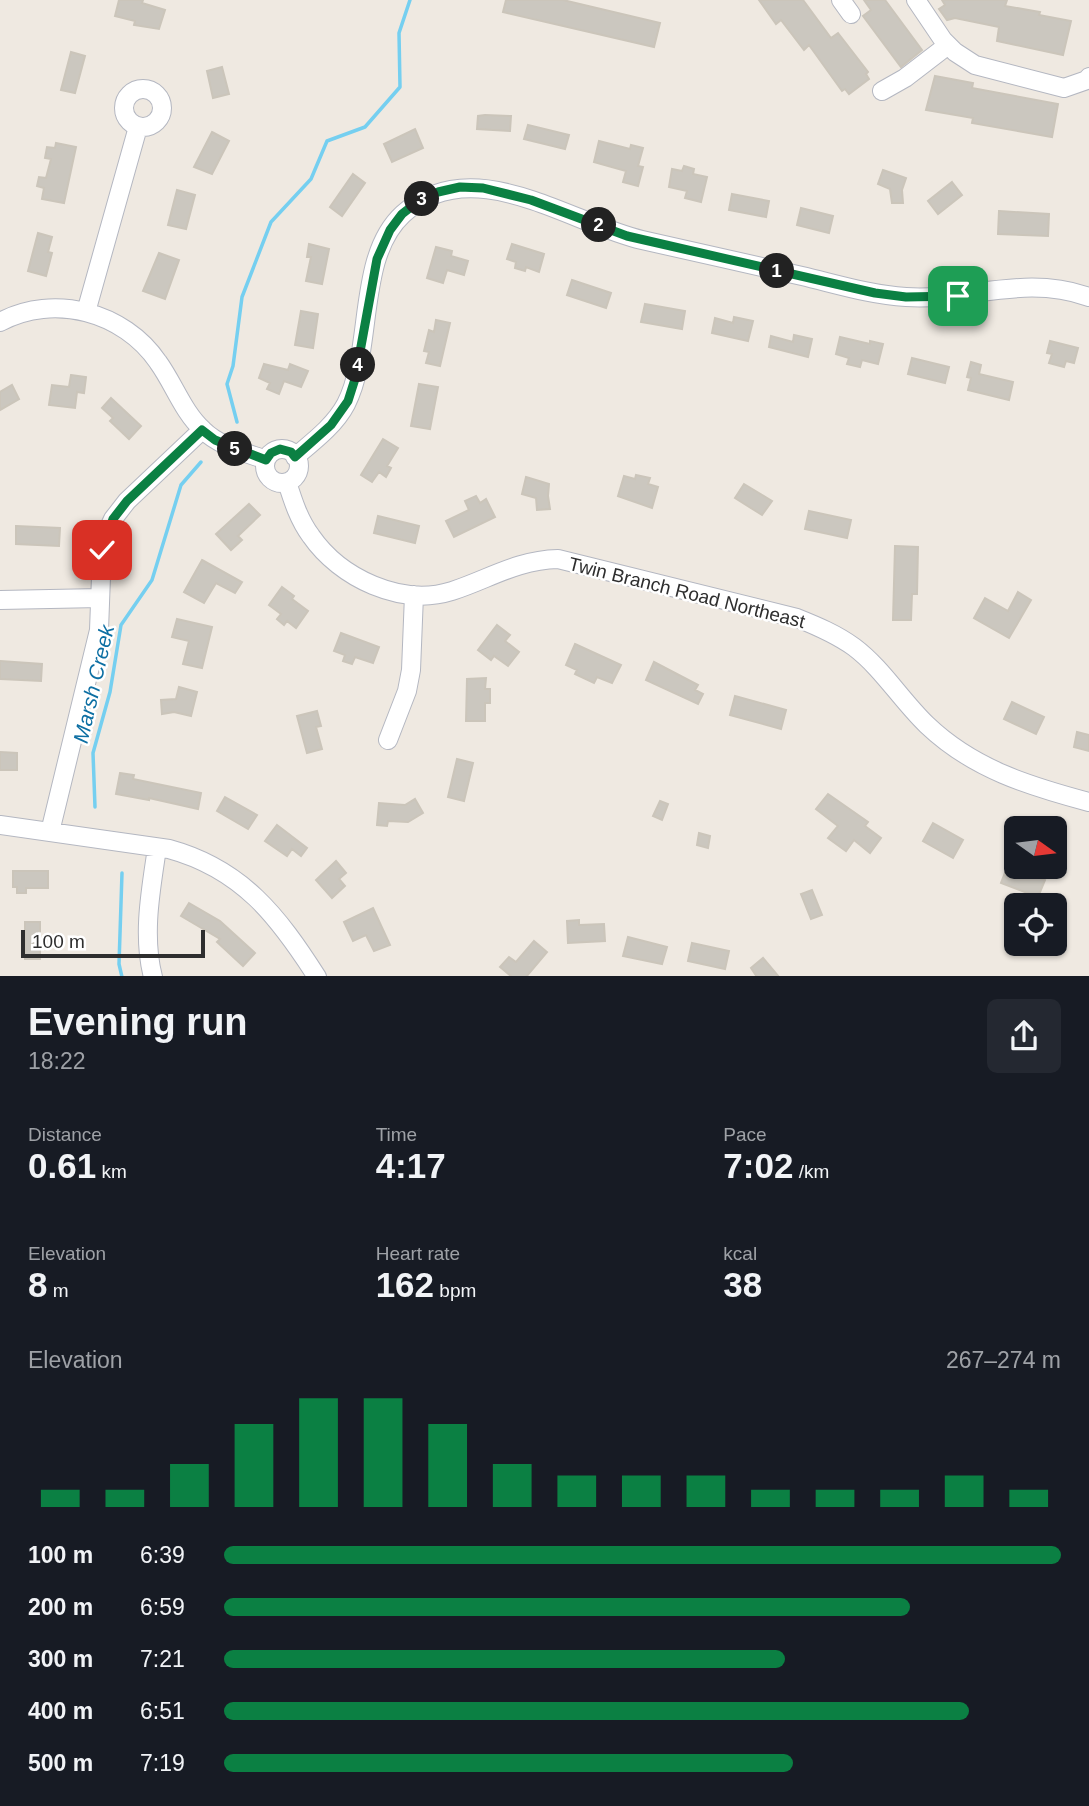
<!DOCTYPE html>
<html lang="en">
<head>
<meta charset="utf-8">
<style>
	:root { --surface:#171b24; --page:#242831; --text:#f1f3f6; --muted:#9ea1a6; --accent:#0b8043 }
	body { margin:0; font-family:Arial,sans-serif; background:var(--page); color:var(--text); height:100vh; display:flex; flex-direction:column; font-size:26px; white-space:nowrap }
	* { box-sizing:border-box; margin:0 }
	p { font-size:23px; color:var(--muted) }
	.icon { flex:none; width:38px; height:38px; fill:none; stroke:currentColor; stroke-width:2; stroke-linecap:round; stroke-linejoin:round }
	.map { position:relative; height:976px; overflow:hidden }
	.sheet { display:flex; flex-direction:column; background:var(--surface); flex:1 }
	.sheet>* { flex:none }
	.needle { width:46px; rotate:104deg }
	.controls { position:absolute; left:1004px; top:816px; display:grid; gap:14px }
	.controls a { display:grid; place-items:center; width:63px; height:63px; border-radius:10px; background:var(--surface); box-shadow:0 2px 5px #0004; font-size:35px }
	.scale { position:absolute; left:21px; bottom:18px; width:184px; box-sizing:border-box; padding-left:7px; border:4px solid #2e2e2e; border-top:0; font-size:19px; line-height:24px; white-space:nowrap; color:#2e2e2e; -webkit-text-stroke:5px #fff; paint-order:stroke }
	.pin { position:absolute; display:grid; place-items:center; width:60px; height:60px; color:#fff; margin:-30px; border-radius:14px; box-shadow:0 4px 10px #0006 }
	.km { position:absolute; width:35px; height:35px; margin:-18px; border-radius:50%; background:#222; color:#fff; font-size:19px; line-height:35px; text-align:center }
	.round { display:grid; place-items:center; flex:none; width:74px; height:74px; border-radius:10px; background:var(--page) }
	.headline { display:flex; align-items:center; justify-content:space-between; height:119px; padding:0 28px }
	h1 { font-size:38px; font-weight:700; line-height:52px }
	.metrics { display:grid; grid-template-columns:repeat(3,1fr); gap:10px; height:119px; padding:7px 28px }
	.metrics div { display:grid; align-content:center }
	.metrics b { font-size:35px; font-weight:700 }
	.metrics small { font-size:19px; font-weight:400 }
	.metrics p { font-size:19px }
	.chart { height:196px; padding:14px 28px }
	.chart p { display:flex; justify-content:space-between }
	.chart svg { width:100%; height:126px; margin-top:7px; stroke:var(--accent); stroke-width:6 }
	ul { padding:0 28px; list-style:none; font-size:23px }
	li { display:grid; grid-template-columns:112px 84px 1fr; align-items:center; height:52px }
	li i { height:18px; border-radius:9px; background:var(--accent) }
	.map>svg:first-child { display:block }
</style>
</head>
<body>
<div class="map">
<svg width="1089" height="977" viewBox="0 0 1089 977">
	<rect width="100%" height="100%" fill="#efe9e1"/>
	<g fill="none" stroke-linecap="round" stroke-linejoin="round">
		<path stroke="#75cff0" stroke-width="3.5" d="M237,422L227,384L233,366L242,297L271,222L311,179L327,141L365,127L400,87L399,33L410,0
			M95,807L93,753L110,692L121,625L152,580L181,485L201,462
			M122,873L119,964L122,977"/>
	</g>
	<path fill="#cbc7bf" stroke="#cbc5ba" stroke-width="2" d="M119,0H143L142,3L165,10L159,29L134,25L135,21L115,16Z
		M506,0H563L660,23L654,47L503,12Z
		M759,0H803L831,38L838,33L868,72L866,74L869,79L849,94L845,89L842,91L809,45L804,50L781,20L776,24Z
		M864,0H885L922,50L901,67L863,16L871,10Z
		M942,0H1007L1005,6L1040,12L1039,15L1071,21L1063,55L997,41L999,27L955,18L947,20L939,9L945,5Z
		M71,52L85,56L75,93L61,90Z
		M222,67L229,94L213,98L207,71Z
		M935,76L973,83L972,88L1058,104L1052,137L972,123L973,118L926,110Z
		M485,115L511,116L510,131L477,129L478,116Z
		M528,125L569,135L565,149L524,139Z
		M415,129L423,148L392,162L384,144Z
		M212,132L229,141L212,174L194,167Z
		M599,141L630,149L631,145L643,148L638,166L643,167L638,186L623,182L626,171L594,162Z
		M56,143L76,147L64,203L42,199L44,188L37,186L39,177L46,178L51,159L45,158L47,147L55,148Z
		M684,166L694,169L693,174L707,177L701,202L685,198L687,191L669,187L672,169L682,171Z
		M883,170L906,178L902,190L903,203H892L890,189L878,184Z
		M353,174L365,183L342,216L330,207Z
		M952,182L962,195L938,214L928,201Z
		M177,190L195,195L186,229L168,225Z
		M732,194L769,201L766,217L729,210Z
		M801,208L833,216L829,233L797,225Z
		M999,211L1049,214L1048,236L998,234Z
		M38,233L52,237L48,252L52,253L46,276L28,271Z
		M309,244L329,249L322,284L306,281L311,257H307Z
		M512,244L544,254L539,272L526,267L525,271L515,268L516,262L507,259Z
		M436,247L452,251L451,256L468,261L464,275L447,270L443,283L427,278Z
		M159,253L179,260L165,299L143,291Z
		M572,280L611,293L606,308L567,295Z
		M645,304L685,311L682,329L641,322Z
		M301,311L318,314L313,348L295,345Z
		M734,317L753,321L748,341L712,333L715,318L733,323Z
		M436,320L450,323L440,366L426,363L429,352L424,351L429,330L434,332Z
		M794,335L812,339L808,357L769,347L771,336L793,342Z
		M840,337L870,344V341L883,344L878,364L862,360L860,367L847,364L849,358L836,354Z
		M1050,341L1078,348L1074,363L1066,361L1064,367L1049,363L1052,354L1047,353Z
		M912,358L949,367L945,383L908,374Z
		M971,362L981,365L979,374L1013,382L1009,400L968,390L971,378L967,377Z
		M264,364L288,370L290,364L308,371L301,387L284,381L279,394L267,389L270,383L259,378Z
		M71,375L86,377L84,393L77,392L75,408L49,405L52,385L69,387Z
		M419,384L438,387L430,429L411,426Z
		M12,385L19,399L0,410V392Z
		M111,398L141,426L129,439L110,421L113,418L102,408Z
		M383,439L398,448L387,466L391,468L386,477L379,472L372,482L361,475Z
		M636,475L650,478L648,484L658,487L652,508L618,496L624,476L635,479Z
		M526,477L549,484L548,496L550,509L537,510L536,498L522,494Z
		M744,484L772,501L762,515L735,498Z
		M476,496L480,503L486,499L495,517L454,537L446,521L469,510L465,501Z
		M249,504L260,515L238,536L242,540L231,550L216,534Z
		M809,511L851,520L847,538L805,529Z
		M378,516L419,526L415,543L374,533Z
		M16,526L60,528L59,546L16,544Z
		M895,546L918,547L917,594H912L911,620H893Z
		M202,560L242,582L235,593L216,583L204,603L184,592Z
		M282,587L294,596L292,599L308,611L296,628L287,621L284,625L277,619L281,614L269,605Z
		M1018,592L1031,600L1009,638L974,618L985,598L1008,611Z
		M177,619L212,627L202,668L183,664L189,641L172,637Z
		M497,625L510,635L505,641L519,652L508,666L494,656L491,660L478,650Z
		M341,633L379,647L373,663L355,657L352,664L343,661L345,655L334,651Z
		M575,644L621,665L612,683L597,677L594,683L575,674L577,670L566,665Z
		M0,661L42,664L41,681L0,679Z
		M654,662L698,685L695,690L703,694L698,704L646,680Z
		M486,678L485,689H490V703H485V721H466L467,679Z
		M179,687L197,692L191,716L174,712L162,714L161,700L176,699Z
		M735,696L786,710L781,729L730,715Z
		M1012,702L1044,717L1036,734L1004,719Z
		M317,711L321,726L316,727L322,749L307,753L297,716Z
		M1077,732L1089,735V751L1074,747Z
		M0,752L17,753V770H0Z
		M457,759L473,763L464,801L448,797Z
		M120,773L134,775L133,779L201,793L198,809L149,798V800L116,794Z
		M828,794L868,822L865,826L881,838L870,853L854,840L846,851L828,838L838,826L816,809Z
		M225,797L257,815L248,829L217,811Z
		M415,799L423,813L408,822L388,821L387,826L377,825L379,803L405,805Z
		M660,801L668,804L662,820L653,816Z
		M933,823L963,840L953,858L923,841Z
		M277,825L307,848L301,856L292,849L287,856L265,841Z
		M699,833L710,836L708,848L697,845Z
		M336,861L346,873L339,879L345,886L332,898L316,880Z
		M1008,865L1045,880L1038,897L1001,883Z
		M13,871H48V888H26V893H17V887H13Z
		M812,890L822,915L811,919L801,894Z
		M189,903L220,921L255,953L243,966L217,942L220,939L181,916Z
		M373,908L390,945L374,951L366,935L353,941L344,922Z
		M579,920V925L604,924L605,941L568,943L567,921Z
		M25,922H40V959H25Z
		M628,937L667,947L662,964L623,956Z
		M534,941L547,952L526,977H512L500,967L509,957L516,962Z
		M692,943L729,951L725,969L688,961Z
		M763,958L779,977H757L751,968Z"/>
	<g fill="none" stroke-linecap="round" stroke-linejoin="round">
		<defs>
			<path id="minor" d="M841,0L851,14
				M916,0L943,40L955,52L975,65L1064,88L1087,80L1089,77
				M124 108a19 19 0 1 1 38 0a19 19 0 1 1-38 0Z
				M882,91L905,78L948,45
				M86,312L138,127
				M0,322C54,293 124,312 158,362C174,384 183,412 203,430C219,446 244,452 266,460
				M265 466a17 17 0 1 1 34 0a17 17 0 1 1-34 0Z
				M295,457C314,441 335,425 346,404C374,349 356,257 403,214C472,150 569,223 642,240C695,252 749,264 802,276C836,284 871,295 906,297C971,301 1024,274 1089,297
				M287,482C293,501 299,520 311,536C340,578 401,607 452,591C489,579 517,560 558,559L797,618C817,626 836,634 854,647C882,668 901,700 927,725C973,769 1029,786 1089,802
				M0,600L100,598
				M388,740L407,691L411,670L414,595
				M0,825L169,849C242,869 278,916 317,977
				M50,832L99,630L102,550L106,534L113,519L127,501L202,430
				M153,977C142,935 151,889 157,848"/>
		</defs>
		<use href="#minor" stroke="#b4b7c1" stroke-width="20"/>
		<use href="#minor" stroke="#fff" stroke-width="18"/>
	</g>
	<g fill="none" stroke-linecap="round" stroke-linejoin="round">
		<defs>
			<path id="route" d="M102,550L113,519L127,501L202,430L215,440L266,460L271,453L280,449L291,452L295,457L331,425L348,401L355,379L377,259L390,230L402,214L420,200L438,192L460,187L483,188L531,200L627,236L875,293L906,297L958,296"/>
		</defs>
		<use href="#route" stroke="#fff" stroke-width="14"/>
		<use href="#route" stroke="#0b8043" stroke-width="9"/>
	</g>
	<g text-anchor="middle" stroke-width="5" stroke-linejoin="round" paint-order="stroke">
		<g font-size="19" fill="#2e2e2e" stroke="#fff">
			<text transform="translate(687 592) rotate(14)" y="7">Twin Branch Road Northeast</text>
		</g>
		<g font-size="21" font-style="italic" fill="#0d6fa3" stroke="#fff">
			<text transform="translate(94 684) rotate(-77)" y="7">Marsh Creek</text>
		</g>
	</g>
</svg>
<div class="controls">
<a><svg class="needle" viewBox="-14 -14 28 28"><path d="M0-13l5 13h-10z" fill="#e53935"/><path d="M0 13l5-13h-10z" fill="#9ea1a6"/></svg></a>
<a><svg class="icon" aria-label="locate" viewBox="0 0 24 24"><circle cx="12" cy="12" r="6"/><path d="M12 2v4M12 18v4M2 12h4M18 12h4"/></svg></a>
</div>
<div class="scale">100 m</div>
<div class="pin" style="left:958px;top:296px;background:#1e9e55"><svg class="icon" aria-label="arrive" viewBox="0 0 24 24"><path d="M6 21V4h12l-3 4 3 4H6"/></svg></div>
<div class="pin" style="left:102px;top:550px;background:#d93025"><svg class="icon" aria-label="check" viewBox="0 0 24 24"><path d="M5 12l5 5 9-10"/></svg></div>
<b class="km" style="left:777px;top:271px">1</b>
<b class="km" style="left:599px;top:225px">2</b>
<b class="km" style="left:422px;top:199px">3</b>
<b class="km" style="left:358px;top:365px">4</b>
<b class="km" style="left:235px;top:449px">5</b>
</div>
<section class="sheet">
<div class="headline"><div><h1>Evening run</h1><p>18:22</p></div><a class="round"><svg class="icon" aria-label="share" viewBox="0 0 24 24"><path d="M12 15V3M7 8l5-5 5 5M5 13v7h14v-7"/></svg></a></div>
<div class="metrics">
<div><p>Distance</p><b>0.61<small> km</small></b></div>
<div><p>Time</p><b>4:17</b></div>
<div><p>Pace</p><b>7:02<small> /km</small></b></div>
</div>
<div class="metrics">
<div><p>Elevation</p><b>8<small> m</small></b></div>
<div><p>Heart rate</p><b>162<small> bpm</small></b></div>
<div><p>kcal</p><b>38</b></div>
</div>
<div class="chart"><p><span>Elevation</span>267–274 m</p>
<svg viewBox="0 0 160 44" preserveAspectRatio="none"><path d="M5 44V38M15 44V38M25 44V29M35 44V15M45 44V6M55 44V6M65 44V15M75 44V29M85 44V33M95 44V33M105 44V33M115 44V38M125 44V38M135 44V38M145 44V33M155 44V38"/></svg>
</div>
<ul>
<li><b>100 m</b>6:39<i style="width:100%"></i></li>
<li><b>200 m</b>6:59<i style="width:82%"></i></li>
<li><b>300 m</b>7:21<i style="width:67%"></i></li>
<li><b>400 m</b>6:51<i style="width:89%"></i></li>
<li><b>500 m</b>7:19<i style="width:68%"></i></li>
</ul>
</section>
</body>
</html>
